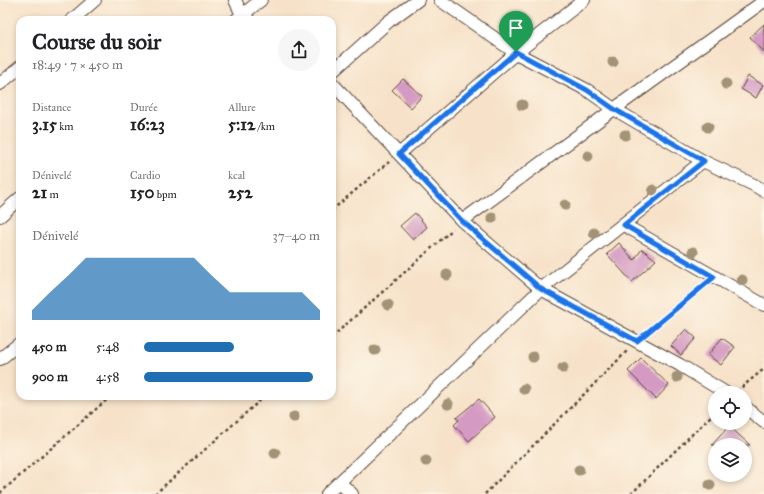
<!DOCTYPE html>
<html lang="fr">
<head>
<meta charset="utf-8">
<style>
	:root { --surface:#fff; --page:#f6f6f6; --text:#202124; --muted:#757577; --accent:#1f6fb2 }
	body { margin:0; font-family:"IM FELL Great Primer",serif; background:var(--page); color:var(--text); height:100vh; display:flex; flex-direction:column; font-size:15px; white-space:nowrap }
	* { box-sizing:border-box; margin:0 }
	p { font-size:13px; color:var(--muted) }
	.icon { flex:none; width:22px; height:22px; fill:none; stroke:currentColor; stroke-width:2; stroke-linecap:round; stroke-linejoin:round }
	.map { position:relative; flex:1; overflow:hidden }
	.sheet { position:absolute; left:16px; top:16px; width:320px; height:384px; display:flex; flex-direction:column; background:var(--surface); border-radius:12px; box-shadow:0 2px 6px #0003 }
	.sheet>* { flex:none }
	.fabs { position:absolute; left:708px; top:386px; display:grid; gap:8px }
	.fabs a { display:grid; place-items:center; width:44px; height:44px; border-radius:50%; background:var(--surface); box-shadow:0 2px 6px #0003; font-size:20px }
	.pin { position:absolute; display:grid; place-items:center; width:34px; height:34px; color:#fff; margin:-41px -17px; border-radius:50% 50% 50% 0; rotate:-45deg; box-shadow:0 0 4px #0007 }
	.pin .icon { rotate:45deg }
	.round { display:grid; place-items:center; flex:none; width:42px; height:42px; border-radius:21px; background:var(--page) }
	.headline { display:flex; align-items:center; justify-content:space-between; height:68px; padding:0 16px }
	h1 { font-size:22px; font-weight:700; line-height:30px }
	.metrics { display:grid; grid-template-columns:repeat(3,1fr); gap:6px; height:68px; padding:4px 16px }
	.metrics div { display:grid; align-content:center }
	.metrics b { font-size:17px; font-weight:700 }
	.metrics small { font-size:11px; font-weight:400 }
	.metrics p { font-size:11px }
	.chart { height:112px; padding:8px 16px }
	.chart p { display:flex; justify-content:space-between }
	.chart svg { width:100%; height:72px; margin-top:4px; fill:var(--accent); opacity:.7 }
	ul { padding:0 16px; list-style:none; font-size:13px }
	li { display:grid; grid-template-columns:64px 48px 1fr; align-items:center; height:30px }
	li i { height:10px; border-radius:5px; background:var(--accent) }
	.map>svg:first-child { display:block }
</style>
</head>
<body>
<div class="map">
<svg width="764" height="494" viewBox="0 0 764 494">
	<rect width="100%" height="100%" fill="#fcf5e5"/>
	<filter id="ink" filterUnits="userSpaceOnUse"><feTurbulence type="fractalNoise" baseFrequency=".025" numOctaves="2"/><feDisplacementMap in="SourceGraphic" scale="8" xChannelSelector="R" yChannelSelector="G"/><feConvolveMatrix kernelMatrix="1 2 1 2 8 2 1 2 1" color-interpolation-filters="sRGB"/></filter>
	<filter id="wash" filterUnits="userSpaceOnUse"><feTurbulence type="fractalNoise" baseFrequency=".012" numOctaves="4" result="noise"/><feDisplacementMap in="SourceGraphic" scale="16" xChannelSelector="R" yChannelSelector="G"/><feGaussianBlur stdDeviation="0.9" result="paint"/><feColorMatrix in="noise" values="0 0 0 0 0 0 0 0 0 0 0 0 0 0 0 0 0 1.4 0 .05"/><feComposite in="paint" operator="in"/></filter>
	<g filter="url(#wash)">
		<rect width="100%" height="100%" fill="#f7e2c9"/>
		<g id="blocks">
			<path fill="#d49ac3" d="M764,24V52L750,37Z
				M748,76L763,85L756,98L741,89Z
				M403,79L422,96L411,108L392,90Z
				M415,213L427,227L413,240L400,226Z
				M619,243L634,260L642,249L656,260L632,282L607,254Z
				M686,329L696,338L681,355L671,346Z
				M722,338L735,347L721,365L708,355Z
				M641,358L669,385L656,399L628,371Z
				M479,399L495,417L469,441L454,425L459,420L456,418Z
				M729,426L750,445H712Z"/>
		</g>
	</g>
	<g filter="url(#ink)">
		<use href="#blocks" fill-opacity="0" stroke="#574638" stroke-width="1"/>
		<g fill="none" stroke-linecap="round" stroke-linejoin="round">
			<defs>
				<path id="minor" d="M235,0L242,15L248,19
					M440,0L516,53L587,90L614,109L703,161L754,185L764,191
					M72,20L95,0
					M236,20L261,0
					M332,72L389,21L418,0
					M332,83L462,221L541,289L680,365L726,393
					M0,84L20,67
					M399,154L516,53L584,0
					M0,216L20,198
					M462,221L614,109L764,1
					M624,225L764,305
					M0,359L20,343
					M745,407L764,422
					M340,483L352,494
					M327,494L541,289L703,161"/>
			</defs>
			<use href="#minor" stroke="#574638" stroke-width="14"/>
			<path stroke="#574638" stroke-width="2.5" stroke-dasharray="3 3" stroke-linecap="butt" d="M332,210L389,162
				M647,333L705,285
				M332,337L453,229
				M737,391L764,369
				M0,493L111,396
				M155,494L265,396
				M485,494L627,351
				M631,494L715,412"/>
			<use href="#minor" stroke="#fff" stroke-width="12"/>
		</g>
		<g fill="#a29376">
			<circle cx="613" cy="62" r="5.5"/>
			<circle cx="726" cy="84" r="5.5"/>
			<circle cx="522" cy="105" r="5.5"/>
			<circle cx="708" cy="127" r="5.5"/>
			<circle cx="625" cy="135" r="5.5"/>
			<circle cx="588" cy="156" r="5.5"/>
			<circle cx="653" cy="190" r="5.5"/>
			<circle cx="565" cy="205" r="5.5"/>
			<circle cx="492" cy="218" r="5.5"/>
			<circle cx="594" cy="233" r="5.5"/>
			<circle cx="693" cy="252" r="5.5"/>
			<circle cx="447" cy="275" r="5.5"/>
			<circle cx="742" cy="280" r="5.5"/>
			<circle cx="388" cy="305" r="5.5"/>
			<circle cx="375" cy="350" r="5.5"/>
			<circle cx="533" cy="357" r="5.5"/>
			<circle cx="563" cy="368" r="5.5"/>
			<circle cx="677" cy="377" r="5.5"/>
			<circle cx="524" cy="389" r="5.5"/>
			<circle cx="448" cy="404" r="5.5"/>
			<circle cx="294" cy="417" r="5.5"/>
			<circle cx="275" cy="453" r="5.5"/>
			<circle cx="426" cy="461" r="5.5"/>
			<circle cx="579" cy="470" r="5.5"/>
			<circle cx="710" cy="485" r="5.5"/>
		</g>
	</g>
	<g fill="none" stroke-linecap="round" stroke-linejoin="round" filter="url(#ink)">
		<defs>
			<path id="route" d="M516,52L587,90L614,109L704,161L624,225L714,277L637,341L541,289L462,221L399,154Z"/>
		</defs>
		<use href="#route" stroke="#fff" stroke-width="8"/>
		<use href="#route" stroke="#1a73e8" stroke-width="5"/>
	</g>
</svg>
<div class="fabs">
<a><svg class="icon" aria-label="locate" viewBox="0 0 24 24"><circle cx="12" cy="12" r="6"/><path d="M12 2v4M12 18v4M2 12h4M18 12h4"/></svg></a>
<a><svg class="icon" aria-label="layers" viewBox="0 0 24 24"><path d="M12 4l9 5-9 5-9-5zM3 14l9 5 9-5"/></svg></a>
</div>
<div class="pin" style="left:516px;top:52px;background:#1e9e55"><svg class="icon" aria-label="arrive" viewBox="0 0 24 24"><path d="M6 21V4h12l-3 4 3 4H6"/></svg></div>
<section class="sheet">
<div class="headline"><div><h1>Course du soir</h1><p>18:49 · 7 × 450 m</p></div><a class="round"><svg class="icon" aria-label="share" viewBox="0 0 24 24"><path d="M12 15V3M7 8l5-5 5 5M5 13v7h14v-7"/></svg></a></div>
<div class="metrics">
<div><p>Distance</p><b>3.15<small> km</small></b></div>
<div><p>Durée</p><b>16:23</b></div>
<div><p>Allure</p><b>5:12<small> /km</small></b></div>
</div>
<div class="metrics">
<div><p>Dénivelé</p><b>21<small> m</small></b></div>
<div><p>Cardio</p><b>150<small> bpm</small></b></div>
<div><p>kcal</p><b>252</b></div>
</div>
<div class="chart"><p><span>Dénivelé</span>37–40 m</p>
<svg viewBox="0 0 160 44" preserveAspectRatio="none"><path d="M0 44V38L10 27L20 17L30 6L40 6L50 6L60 6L70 6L80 6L90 6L100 17L110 27L120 27L130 27L140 27L150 27L160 38V44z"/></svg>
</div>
<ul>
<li><b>450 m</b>5:48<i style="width:51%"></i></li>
<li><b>900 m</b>4:58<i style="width:96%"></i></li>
</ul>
</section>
</div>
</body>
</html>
